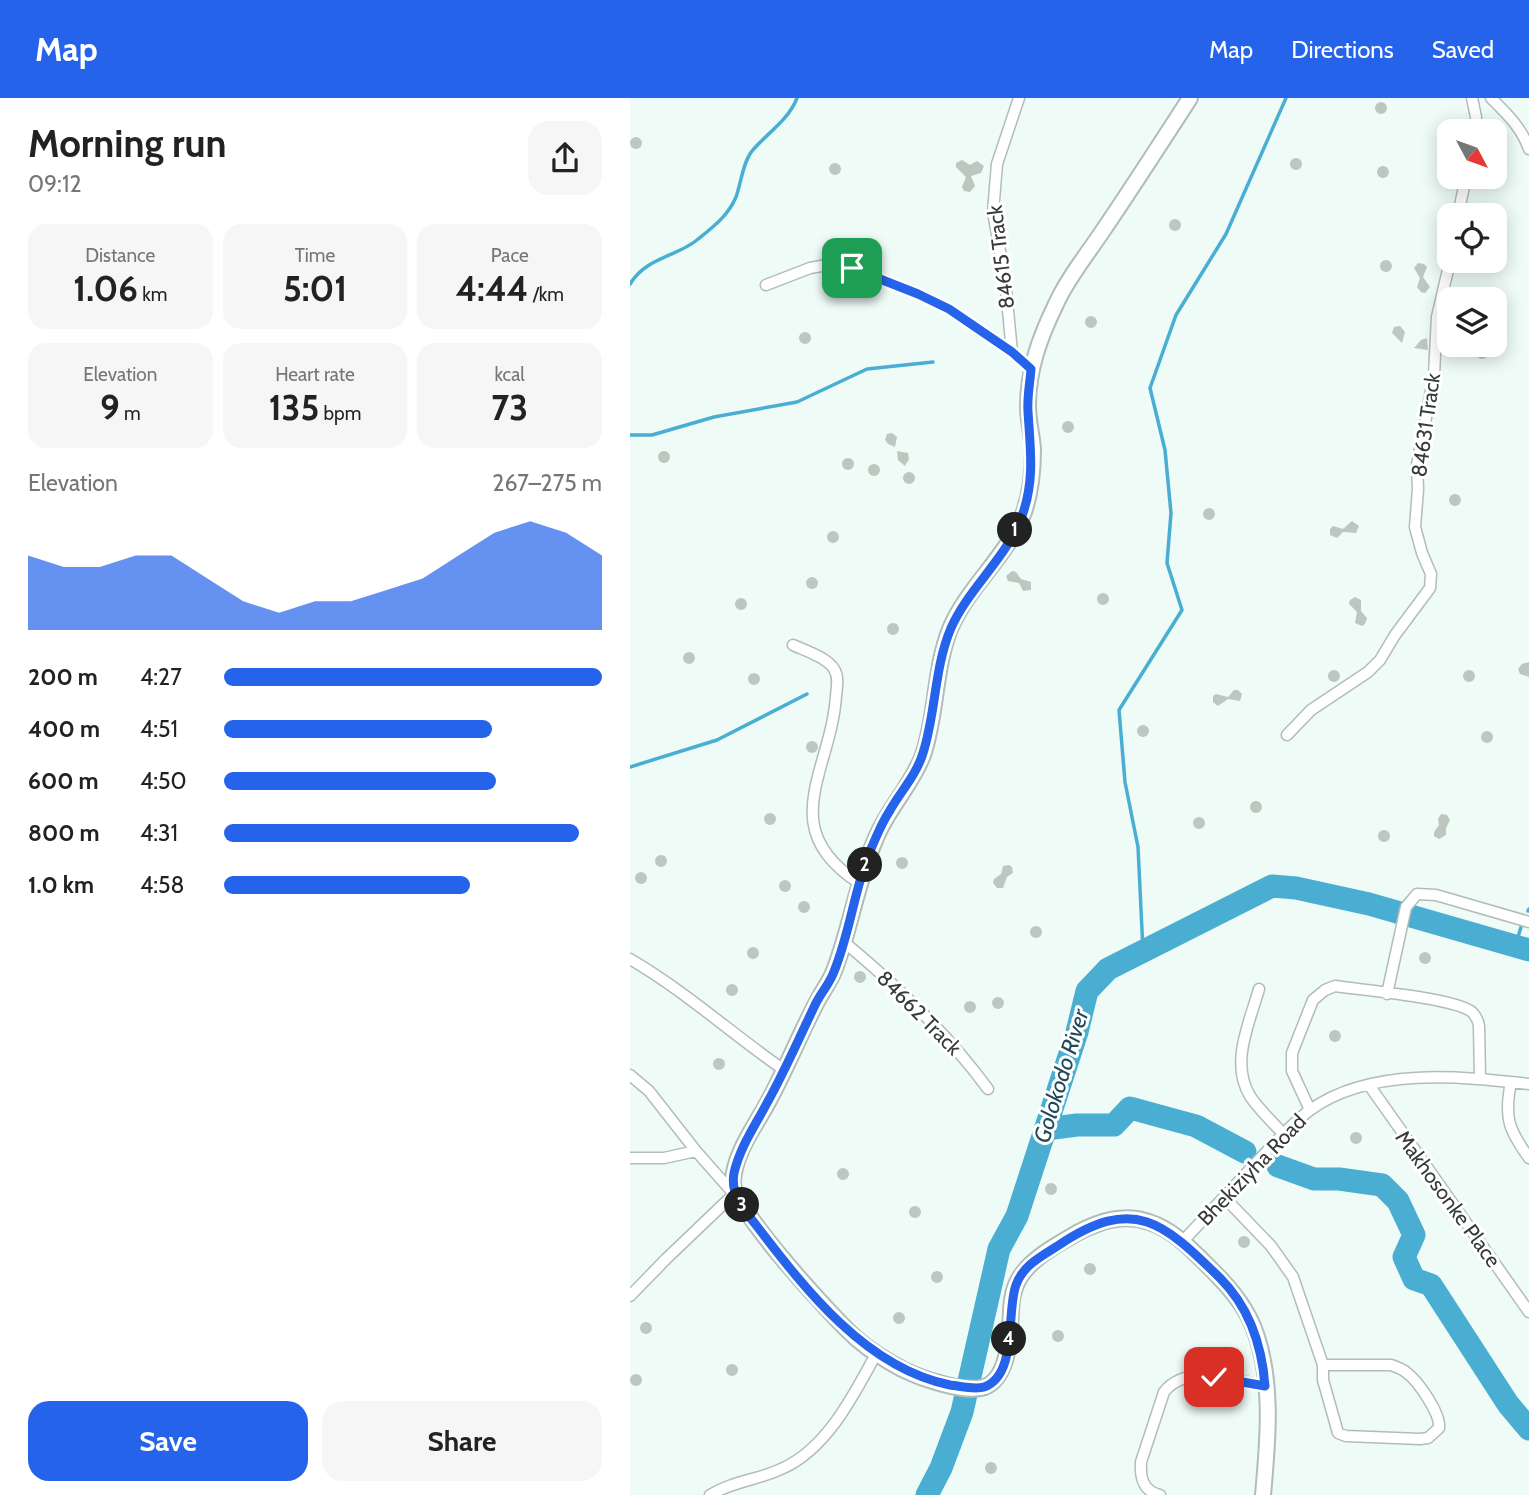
<!DOCTYPE html>
<html lang="en">
<head>
<meta charset="utf-8">
<style>
	:root { --surface:#fff; --page:#f6f6f6; --text:#222; --muted:#767676; --accent:#2563eb }
	body { margin:0; font-family:Cabin,sans-serif; background:var(--page); color:var(--text); height:100vh; display:flex; flex-direction:column; font-size:26px; white-space:nowrap }
	* { box-sizing:border-box; margin:0 }
	p { font-size:23px; color:var(--muted) }
	.icon { flex:none; width:38px; height:38px; fill:none; stroke:currentColor; stroke-width:2; stroke-linecap:round; stroke-linejoin:round }
	.map { position:relative; flex:1; overflow:hidden }
	.panel { display:flex; flex-direction:column; background:var(--surface); width:630px }
	.panel>* { flex:none }
	.needle { width:46px; rotate:131deg }
	.controls { position:absolute; left:807px; top:21px; display:grid; gap:14px }
	.controls a { display:grid; place-items:center; width:70px; height:70px; border-radius:14px; background:var(--surface); box-shadow:0 4px 18px #0003; font-size:35px }
	.pin { position:absolute; display:grid; place-items:center; width:60px; height:60px; color:#fff; margin:-30px; border-radius:14px; box-shadow:0 4px 10px #0006 }
	.km { position:absolute; width:35px; height:35px; margin:-18px; border-radius:50%; background:#222; color:#fff; font-size:19px; line-height:35px; text-align:center }
	.round { display:grid; place-items:center; flex:none; width:74px; height:74px; border-radius:21px; background:var(--page) }
	.headline { display:flex; align-items:center; justify-content:space-between; height:119px; padding:0 28px }
	h1 { font-size:38px; font-weight:700; line-height:52px }
	.figures { display:grid; grid-template-columns:repeat(3,1fr); gap:10px; height:119px; padding:7px 28px }
	.figures div { display:grid; align-content:center; border-radius:18px; background:var(--page); text-align:center }
	.figures b { font-size:35px; font-weight:700 }
	.figures small { font-size:19px; font-weight:400 }
	.figures p { font-size:19px }
	.chart { height:196px; padding:14px 28px }
	.chart p { display:flex; justify-content:space-between }
	.chart svg { width:100%; height:126px; margin-top:7px; fill:var(--accent); opacity:.7 }
	.button { display:flex; gap:14px; margin-top:auto; padding:14px 28px }
	.button a { flex:1; height:80px; border-radius:21px; background:var(--accent); color:#fff; font-size:28px; font-weight:700; line-height:80px; text-align:center }
	.button a+a { background:var(--page); color:var(--text) }
	ul { padding:0 28px; list-style:none; font-size:23px }
	li { display:grid; grid-template-columns:112px 84px 1fr; align-items:center; height:52px }
	li i { height:18px; border-radius:9px; background:var(--accent) }
	header { display:flex; align-items:center; gap:42px; box-sizing:border-box; height:98px; padding:0 35px; background:var(--accent); color:#fff }
	header strong { font-size:33px }
	nav { display:flex; gap:38px; margin-inline-start:auto; font-size:24px }
	main { display:flex; flex:1; min-height:0 }
	.map>svg:first-child { display:block }
</style>
</head>
<body>
<header>
<strong>Map</strong>
<nav><a>Map</a><a>Directions</a><a>Saved</a></nav>
</header>
<main>
<section class="panel">
<div class="headline"><div><h1>Morning run</h1><p>09:12</p></div><a class="round"><svg class="icon" aria-label="share" viewBox="0 0 24 24"><path d="M12 15V3M7 8l5-5 5 5M5 13v7h14v-7"/></svg></a></div>
<div class="figures">
<div><p>Distance</p><b>1.06<small> km</small></b></div>
<div><p>Time</p><b>5:01</b></div>
<div><p>Pace</p><b>4:44<small> /km</small></b></div>
</div>
<div class="figures">
<div><p>Elevation</p><b>9<small> m</small></b></div>
<div><p>Heart rate</p><b>135<small> bpm</small></b></div>
<div><p>kcal</p><b>73</b></div>
</div>
<div class="chart"><p><span>Elevation</span>267–275 m</p>
<svg viewBox="0 0 160 44" preserveAspectRatio="none"><path d="M0 44V18L10 22L20 22L30 18L40 18L50 26L60 34L70 38L80 34L90 34L100 30L110 26L120 18L130 10L140 6L150 10L160 18V44z"/></svg>
</div>
<ul>
<li><b>200 m</b>4:27<i style="width:100%"></i></li>
<li><b>400 m</b>4:51<i style="width:71%"></i></li>
<li><b>600 m</b>4:50<i style="width:72%"></i></li>
<li><b>800 m</b>4:31<i style="width:94%"></i></li>
<li><b>1.0 km</b>4:58<i style="width:65%"></i></li>
</ul>
<div class="button"><a>Save</a><a>Share</a></div>
</section>
<div class="map">
<svg width="899" height="1397" viewBox="0 0 899 1397">
	<rect width="100%" height="100%" fill="#eefbf7"/>
	<g fill="none" stroke-linecap="round" stroke-linejoin="round">
		<path stroke="#4aaed3" stroke-width="3.5" d="M0,186C17,159 46,159 67,142C83,129 98,118 106,99C111,85 113,64 122,53C137,35 158,23 167,0
			M0,337H22L84,319L167,304L237,271L303,264
			M0,669L87,642L177,596
			M898,813L899,811
			M886,846L891,829
			M513,853L508,749L495,684L489,612L552,512L537,465L541,415L535,352L520,290L546,217L596,136L656,0"/>
		<path stroke="#4aaed3" stroke-width="23" d="M416,1031L447,1027H484L500,1010L566,1028L615,1054
			M648,1068L684,1081H709L752,1087L768,1103L784,1137L774,1159L784,1181L801,1187L878,1306L899,1331
			M297,1397L311,1370L332,1314L369,1151L387,1118L447,934L457,893L478,871L642,788L666,790L739,806L899,852"/>
	</g>
	<path fill="#bec7bf" d="M745 10a6 6 0 1 1 12 0a6 6 0 1 1-12 0Z
		M0 45a6 6 0 1 1 12 0a6 6 0 1 1-12 0Z
		M660 66a6 6 0 1 1 12 0a6 6 0 1 1-12 0Z
		M332,62L340,67L347,63L354,68L351,75L341,78L345,88L340,94L334,93L332,89L336,79L326,69V65Z
		M199 71a6 6 0 1 1 12 0a6 6 0 1 1-12 0Z
		M747 74a6 6 0 1 1 12 0a6 6 0 1 1-12 0Z
		M539 127a6 6 0 1 1 12 0a6 6 0 1 1-12 0Z
		M750 168a6 6 0 1 1 12 0a6 6 0 1 1-12 0Z
		M788,165L794,166L797,169L793,179L800,189L795,195L791,194L787,189L790,180L784,170Z
		M455 224a6 6 0 1 1 12 0a6 6 0 1 1-12 0Z
		M770,228L775,234L772,245L762,235L764,229Z
		M169 240a6 6 0 1 1 12 0a6 6 0 1 1-12 0Z
		M797,240L798,252L784,250L791,242Z
		M846 255a6 6 0 1 1 12 0a6 6 0 1 1-12 0Z
		M432 329a6 6 0 1 1 12 0a6 6 0 1 1-12 0Z
		M262,335L267,339L265,349L258,346L255,342L257,336Z
		M28 359a6 6 0 1 1 12 0a6 6 0 1 1-12 0Z
		M267,353L278,355L279,361L275,368L268,362Z
		M212 366a6 6 0 1 1 12 0a6 6 0 1 1-12 0Z
		M238 372a6 6 0 1 1 12 0a6 6 0 1 1-12 0Z
		M273 380a6 6 0 1 1 12 0a6 6 0 1 1-12 0Z
		M819 402a6 6 0 1 1 12 0a6 6 0 1 1-12 0Z
		M573 416a6 6 0 1 1 12 0a6 6 0 1 1-12 0Z
		M722,423L729,428L726,435L713,434L707,440L700,437V431L703,428L713,431Z
		M197 439a6 6 0 1 1 12 0a6 6 0 1 1-12 0Z
		M382,473L386,474L391,481L401,484V492L393,493L389,485L378,483L376,478Z
		M176 485a6 6 0 1 1 12 0a6 6 0 1 1-12 0Z
		M467 501a6 6 0 1 1 12 0a6 6 0 1 1-12 0Z
		M725,499L731,502V513L737,520L735,526L732,528L725,525L727,514L719,506L720,502Z
		M105 506a6 6 0 1 1 12 0a6 6 0 1 1-12 0Z
		M257 531a6 6 0 1 1 12 0a6 6 0 1 1-12 0Z
		M53 560a6 6 0 1 1 12 0a6 6 0 1 1-12 0Z
		M899,564V579L890,576L888,571L892,566Z
		M833 578a6 6 0 1 1 12 0a6 6 0 1 1-12 0Z
		M698 578a6 6 0 1 1 12 0a6 6 0 1 1-12 0Z
		M118 581a6 6 0 1 1 12 0a6 6 0 1 1-12 0Z
		M604,592H608L612,596L610,603L598,601L588,608L583,604V598L586,596L598,599Z
		M507 633a6 6 0 1 1 12 0a6 6 0 1 1-12 0Z
		M851 639a6 6 0 1 1 12 0a6 6 0 1 1-12 0Z
		M176 649a6 6 0 1 1 12 0a6 6 0 1 1-12 0Z
		M620 709a6 6 0 1 1 12 0a6 6 0 1 1-12 0Z
		M134 721a6 6 0 1 1 12 0a6 6 0 1 1-12 0Z
		M811,716L817,717L820,722L816,730V737L809,741L804,738V734L809,727L808,721Z
		M563 725a6 6 0 1 1 12 0a6 6 0 1 1-12 0Z
		M748 738a6 6 0 1 1 12 0a6 6 0 1 1-12 0Z
		M25 763a6 6 0 1 1 12 0a6 6 0 1 1-12 0Z
		M266 765a6 6 0 1 1 12 0a6 6 0 1 1-12 0Z
		M379,767L382,769L383,775L377,779L373,790H367L363,785L364,781L371,776L373,768Z
		M5 780a6 6 0 1 1 12 0a6 6 0 1 1-12 0Z
		M149 788a6 6 0 1 1 12 0a6 6 0 1 1-12 0Z
		M168 809a6 6 0 1 1 12 0a6 6 0 1 1-12 0Z
		M400 834a6 6 0 1 1 12 0a6 6 0 1 1-12 0Z
		M117 855a6 6 0 1 1 12 0a6 6 0 1 1-12 0Z
		M789 860a6 6 0 1 1 12 0a6 6 0 1 1-12 0Z
		M224 879a6 6 0 1 1 12 0a6 6 0 1 1-12 0Z
		M96 892a6 6 0 1 1 12 0a6 6 0 1 1-12 0Z
		M362 905a6 6 0 1 1 12 0a6 6 0 1 1-12 0Z
		M334 909a6 6 0 1 1 12 0a6 6 0 1 1-12 0Z
		M699 938a6 6 0 1 1 12 0a6 6 0 1 1-12 0Z
		M83 966a6 6 0 1 1 12 0a6 6 0 1 1-12 0Z
		M720 1040a6 6 0 1 1 12 0a6 6 0 1 1-12 0Z
		M207 1076a6 6 0 1 1 12 0a6 6 0 1 1-12 0Z
		M415 1091a6 6 0 1 1 12 0a6 6 0 1 1-12 0Z
		M279 1114a6 6 0 1 1 12 0a6 6 0 1 1-12 0Z
		M608 1144a6 6 0 1 1 12 0a6 6 0 1 1-12 0Z
		M454 1171a6 6 0 1 1 12 0a6 6 0 1 1-12 0Z
		M301 1179a6 6 0 1 1 12 0a6 6 0 1 1-12 0Z
		M263 1220a6 6 0 1 1 12 0a6 6 0 1 1-12 0Z
		M10 1230a6 6 0 1 1 12 0a6 6 0 1 1-12 0Z
		M422 1238a6 6 0 1 1 12 0a6 6 0 1 1-12 0Z
		M96 1272a6 6 0 1 1 12 0a6 6 0 1 1-12 0Z
		M0 1282a6 6 0 1 1 12 0a6 6 0 1 1-12 0Z
		M355 1370a6 6 0 1 1 12 0a6 6 0 1 1-12 0Z"/>
	<g fill="none" stroke-linecap="round" stroke-linejoin="round">
		<defs>
			<path id="street" d="M389,0L367,66L363,114L375,181L382,254L401,271
				M842,0L846,19L844,33
				M861,0C877,16 891,29 899,51
				M828,117L836,79
				M136,187L180,170L197,167L222,170L288,196L319,211L382,254
				M163,547C176,553 196,559 204,571C209,579 207,589 206,598C201,673 144,730 229,785
				M657,637L681,612L738,574L750,562L765,537L800,490L801,476L792,455L785,429L788,391L787,367L804,277L807,219L820,163
				M214,844C269,890 315,933 358,991
				M0,861C55,893 102,936 154,972
				M629,891C619,926 600,965 620,998C629,1012 643,1024 653,1036
				M757,896L776,809L787,796L806,797L899,824
				M0,977L19,993L66,1053L104,1096L36,1161L0,1198
				M881,984C874,1019 878,1031 899,1060
				M739,987L899,1214
				M680,1012L662,973V955L683,902L695,892L705,888C731,892 825,900 842,914C846,918 848,922 849,928L850,981
				M0,1060H34L66,1053
				M594,1099L641,1148L663,1179L693,1267V1282L708,1335L716,1338L790,1341L798,1340L809,1330C811,1316 788,1283 777,1275C773,1271 767,1269 761,1267H693
				M553,1143C577,1117 602,1091 626,1065C643,1047 660,1027 680,1012C740,969 830,978 899,986
				M80,1397C103,1383 128,1382 151,1371C196,1352 224,1297 246,1256
				M530,1397C513,1393 510,1380 511,1364L534,1294C557,1265 605,1282 635,1288"/>
			<path id="secondary" d="M560,0C531,45 502,90 472,134C456,158 437,181 426,206C410,239 398,271 398,308C398,323 402,337 403,351C403,372 401,394 394,414C378,458 338,488 320,531C304,572 307,616 293,657C282,687 258,710 246,740C227,783 221,829 204,873C200,883 194,891 189,900C170,935 156,972 137,1006C124,1030 104,1056 103,1084C102,1110 204,1221 228,1242C241,1253 257,1263 272,1271C290,1280 335,1296 355,1289C372,1282 377,1259 379,1243C382,1223 378,1199 389,1181C400,1161 428,1146 447,1135C470,1123 494,1115 519,1124C543,1132 560,1150 578,1168C596,1186 613,1204 623,1228C644,1280 638,1342 633,1397"/>
		</defs>
		<use href="#street" stroke="#b1bdb9" stroke-width="13"/>
		<use href="#secondary" stroke="#b1bdb9" stroke-width="18"/>
		<use href="#street" stroke="#fff" stroke-width="10"/>
		<use href="#secondary" stroke="#fff" stroke-width="14"/>
	</g>
	<g fill="none" stroke-linecap="round" stroke-linejoin="round">
		<defs>
			<path id="route" d="M222,170L288,196L319,211L382,254L401,271C400,285 397,299 398,313C400,349 405,380 393,415C379,458 339,489 321,530C304,570 306,615 293,655C286,678 270,694 259,714C251,726 246,740 240,753C224,792 220,836 203,876C199,886 191,895 186,905C170,938 155,973 137,1005C125,1028 110,1049 104,1075C100,1096 114,1112 126,1127C176,1192 236,1270 320,1287C330,1288 345,1292 354,1289C388,1277 376,1213 386,1187C393,1167 412,1158 429,1147C504,1097 533,1124 590,1180C619,1209 632,1248 635,1288L584,1279"/>
		</defs>
		<use href="#route" stroke="#fff" stroke-width="14"/>
		<use href="#route" stroke="#2563eb" stroke-width="9"/>
	</g>
	<g text-anchor="middle" stroke-width="6" stroke-linejoin="round" paint-order="stroke">
		<g font-size="21" fill="#363b3a" stroke="#fff">
			<text transform="translate(371 159) rotate(-97)" y="7">84615 Track</text>
			<text transform="translate(796 327) rotate(-82)" y="7">84631 Track</text>
			<text transform="translate(289 915) rotate(45)" y="7">84662 Track</text>
			<text transform="translate(622 1072) rotate(-46)" y="7">Bhekiziyha Road</text>
			<text transform="translate(818 1101) rotate(54)" y="7">Makhosonke Place</text>
		</g>
		<g font-size="23" font-style="italic" fill="#1f4a5a" stroke="#fff">
			<text transform="translate(431 978) rotate(-73)" y="8">Golokodo River</text>
		</g>
	</g>
</svg>
<div class="controls">
<a><svg class="needle" viewBox="-14 -14 28 28"><path d="M0-13l5 13h-10z" fill="#e53935"/><path d="M0 13l5-13h-10z" fill="#767676"/></svg></a>
<a><svg class="icon" aria-label="locate" viewBox="0 0 24 24"><circle cx="12" cy="12" r="6"/><path d="M12 2v4M12 18v4M2 12h4M18 12h4"/></svg></a>
<a><svg class="icon" aria-label="layers" viewBox="0 0 24 24"><path d="M12 4l9 5-9 5-9-5zM3 14l9 5 9-5"/></svg></a>
</div>
<div class="pin" style="left:222px;top:170px;background:#1e9e55"><svg class="icon" aria-label="arrive" viewBox="0 0 24 24"><path d="M6 21V4h12l-3 4 3 4H6"/></svg></div>
<div class="pin" style="left:584px;top:1279px;background:#d93025"><svg class="icon" aria-label="check" viewBox="0 0 24 24"><path d="M5 12l5 5 9-10"/></svg></div>
<b class="km" style="left:385px;top:432px">1</b>
<b class="km" style="left:235px;top:767px">2</b>
<b class="km" style="left:112px;top:1107px">3</b>
<b class="km" style="left:379px;top:1241px">4</b>
</div>
</main>
</body>
</html>
